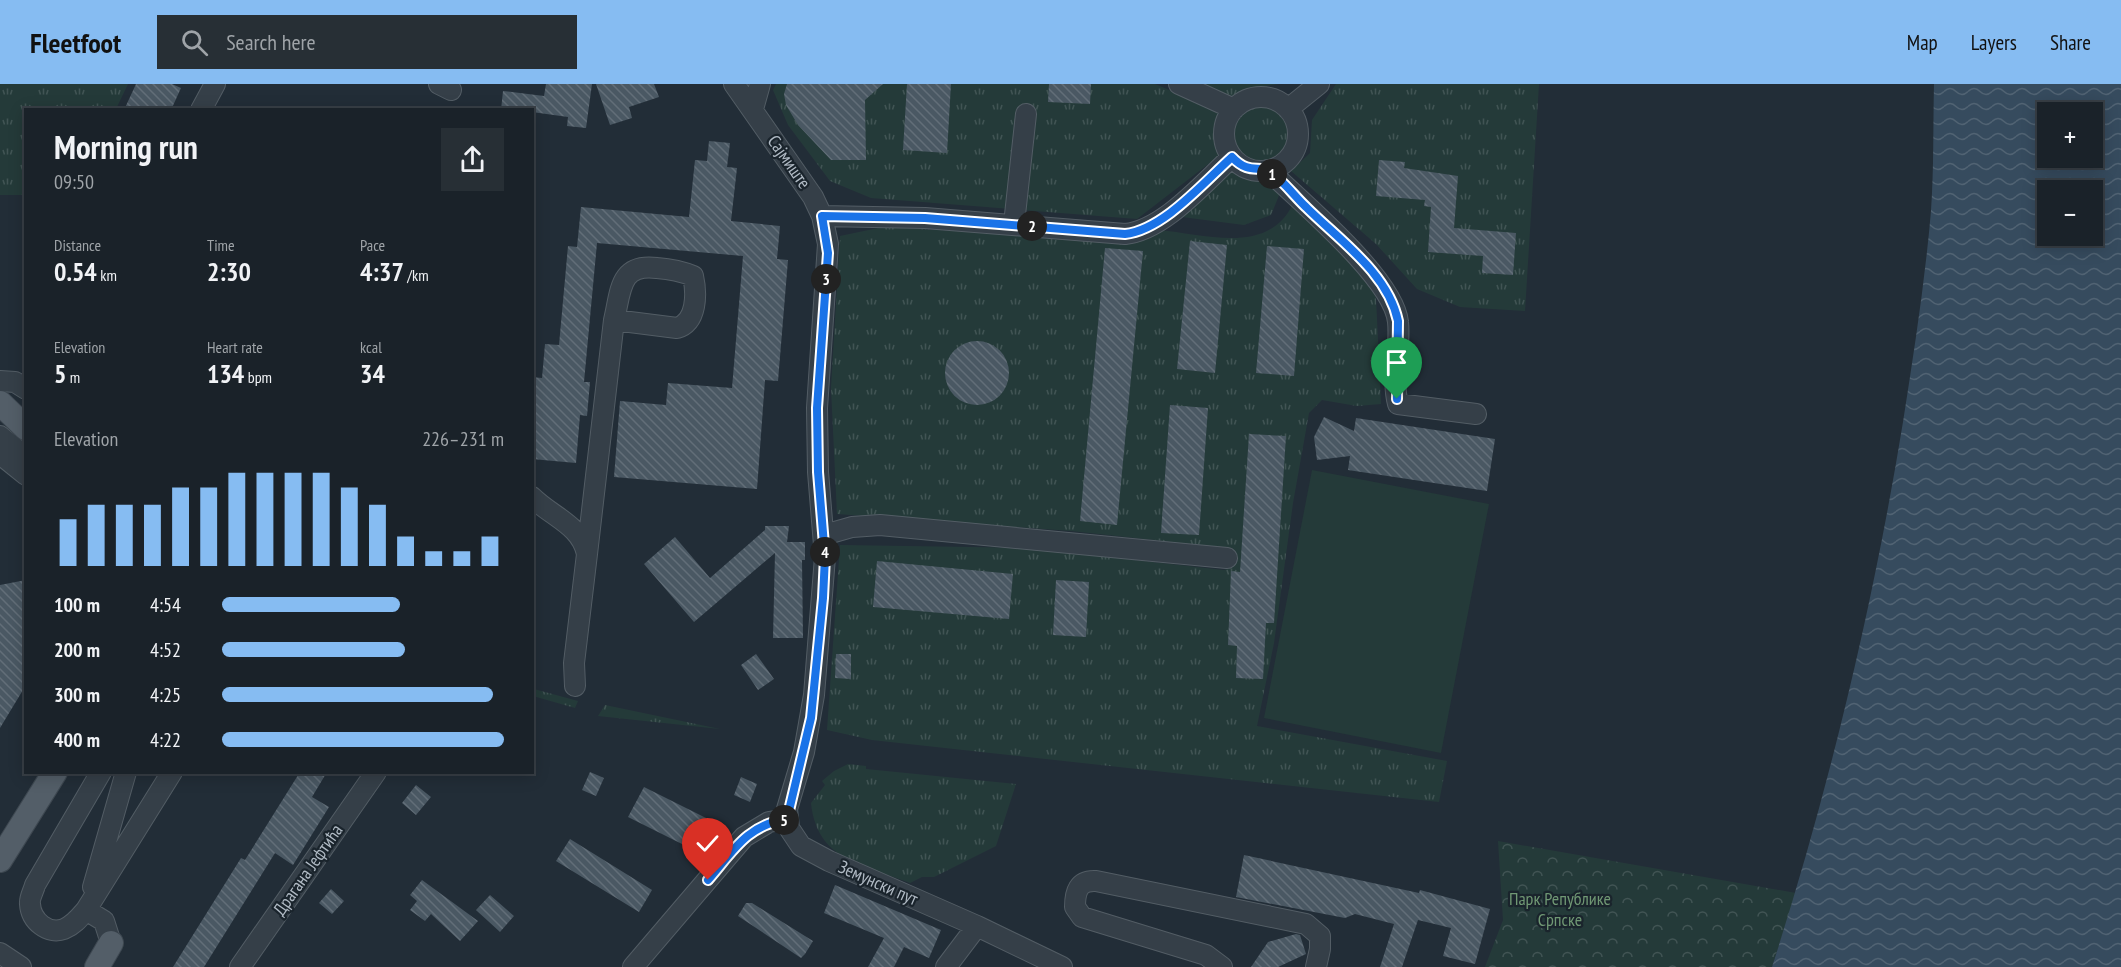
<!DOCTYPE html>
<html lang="en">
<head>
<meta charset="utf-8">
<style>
	:root { --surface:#1a2229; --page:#272f35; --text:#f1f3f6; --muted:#9fa4a8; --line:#383f46; --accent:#86bcf2 }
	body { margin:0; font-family:"PT Sans Narrow",sans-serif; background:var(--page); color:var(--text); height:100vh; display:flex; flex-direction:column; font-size:22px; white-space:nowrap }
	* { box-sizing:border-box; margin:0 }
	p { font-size:20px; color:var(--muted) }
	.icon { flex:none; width:33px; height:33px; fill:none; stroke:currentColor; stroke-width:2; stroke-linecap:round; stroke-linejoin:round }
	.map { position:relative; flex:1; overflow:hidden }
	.side { position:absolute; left:24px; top:24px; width:510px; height:666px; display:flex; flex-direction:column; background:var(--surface); border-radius:0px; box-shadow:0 3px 15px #0003,0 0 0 2px var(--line) }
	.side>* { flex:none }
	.controls { position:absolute; left:2037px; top:18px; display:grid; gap:12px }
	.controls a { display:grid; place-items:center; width:66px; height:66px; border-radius:0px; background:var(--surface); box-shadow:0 3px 15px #0003,0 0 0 2px var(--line); font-size:30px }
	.pin { position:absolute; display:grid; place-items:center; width:51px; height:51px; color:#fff; margin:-62px -26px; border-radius:50% 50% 50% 0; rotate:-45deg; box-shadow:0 0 6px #0007 }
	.pin .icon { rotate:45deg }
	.km { position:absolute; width:30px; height:30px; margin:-15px; border-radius:50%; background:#222; color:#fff; font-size:16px; line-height:30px; text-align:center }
	.round { display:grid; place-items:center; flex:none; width:63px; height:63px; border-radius:0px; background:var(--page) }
	.summary { display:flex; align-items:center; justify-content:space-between; height:102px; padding:0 30px }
	h1 { font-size:33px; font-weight:700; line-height:45px }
	.stats { display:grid; grid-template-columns:repeat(3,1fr); gap:9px; height:102px; padding:6px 30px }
	.stats div { display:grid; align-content:center }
	.stats b { font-size:26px; font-weight:700 }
	.stats small { font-size:16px; font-weight:400 }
	.stats p { font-size:16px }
	.chart { height:168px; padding:12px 30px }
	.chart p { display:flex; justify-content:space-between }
	.chart svg { width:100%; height:108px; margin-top:6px; stroke:var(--accent); stroke-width:6 }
	ul { padding:0 30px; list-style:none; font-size:20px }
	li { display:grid; grid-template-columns:96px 72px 1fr; align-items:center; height:45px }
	li i { height:15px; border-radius:8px; background:var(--accent) }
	header { display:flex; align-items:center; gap:36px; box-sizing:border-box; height:84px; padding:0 30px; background:var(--accent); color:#111 }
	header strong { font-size:28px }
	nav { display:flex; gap:33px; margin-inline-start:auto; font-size:21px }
	.search { width:420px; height:54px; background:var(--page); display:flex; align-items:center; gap:15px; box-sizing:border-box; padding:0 21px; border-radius:0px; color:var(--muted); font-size:22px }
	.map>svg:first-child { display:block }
</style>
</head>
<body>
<header>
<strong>Fleetfoot</strong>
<div class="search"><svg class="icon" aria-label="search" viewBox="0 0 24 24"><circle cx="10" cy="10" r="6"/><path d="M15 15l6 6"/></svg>Search here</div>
<nav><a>Map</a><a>Layers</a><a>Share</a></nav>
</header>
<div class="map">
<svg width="2121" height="883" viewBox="0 0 2121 883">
	<defs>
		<pattern id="grass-tufts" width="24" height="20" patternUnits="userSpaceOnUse" patternTransform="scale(1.5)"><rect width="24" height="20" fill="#243a39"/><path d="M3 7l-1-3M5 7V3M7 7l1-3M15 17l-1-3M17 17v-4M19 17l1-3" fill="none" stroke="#415454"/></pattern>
		<pattern id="forest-crowns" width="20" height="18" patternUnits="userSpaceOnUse" patternTransform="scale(1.5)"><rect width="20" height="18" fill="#243a39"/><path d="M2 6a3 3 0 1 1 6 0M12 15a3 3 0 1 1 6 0" fill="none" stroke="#415454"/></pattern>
		<pattern id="water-waves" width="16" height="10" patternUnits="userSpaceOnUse" patternTransform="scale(1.5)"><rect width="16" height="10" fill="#364b5e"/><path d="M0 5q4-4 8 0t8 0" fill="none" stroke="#516373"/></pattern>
		<pattern id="building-back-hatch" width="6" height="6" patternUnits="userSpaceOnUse" patternTransform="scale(1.5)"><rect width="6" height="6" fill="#4a5863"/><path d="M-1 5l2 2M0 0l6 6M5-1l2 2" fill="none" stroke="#626e78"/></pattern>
	</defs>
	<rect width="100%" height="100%" fill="#222d37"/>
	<path fill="url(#grass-tufts)" d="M0,0H128L116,25L26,26L25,111H0Z
		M776,0H1155L1221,28C1212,43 1214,55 1220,71L1137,135L871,114L830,97L788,41L773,6Z
		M1197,0H1279L1256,3L1230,15Z
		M1336,0H1539L1525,227L1460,223L1417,205L1376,160L1291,87L1310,69L1312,36Z
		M1231 50a30 30 0 1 1 60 0a30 30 0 1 1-60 0Z
		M1233,84L1253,94H1268L1280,109L1271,131L1244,141L1182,133Z
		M1293,120L1364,190L1376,214L1381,320L1357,322L1322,316L1309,329L1293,419L1274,559L1257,642L1447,677L1439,718L872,656L827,646L840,461L1027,464L1224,486L1232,483L1236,468L1227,464L1071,447L837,430L831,304L840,152L883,143L1137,157L1153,152L1159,146C1204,150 1268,172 1293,120Z
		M534,605L578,617L575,624L533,612Z
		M605,621L720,645L598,632Z
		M848,680L866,682V685L1016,700L996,762L934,793H922L910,799C864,781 817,777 811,719L825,701L822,697L834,687Z"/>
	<path fill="url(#forest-crowns)" d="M1498,757L1796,809L1772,883H1485L1503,836Z"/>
	<path fill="#243a39" d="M1312,386L1489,420L1441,669L1264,634Z"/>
	<path fill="url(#water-waves)" fill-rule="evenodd" d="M1934,0H2121V883H1772C1829,705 1873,522 1903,338C1914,268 1925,197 1931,127C1934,85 1933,42 1934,0ZM2048,28H2092V74H2048ZM2048,106H2092V152H2048Z"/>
	<path fill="url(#building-back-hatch)" d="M136,0H172L181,4L171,26H124Z
		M546,0H592L586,44L567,42L568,33L532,28V26H501L503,7L544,12Z
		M596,0H654L659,13L629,23L632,34L610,41Z
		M787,0H883L865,16L866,76H831L798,41L786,21L784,10Z
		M907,0H951L947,69L903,66Z
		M1049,0H1091L1090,20L1048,18Z
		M709,57L730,59L727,83L737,84L731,137L780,142L777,175L788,176L778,297L765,296L757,405L614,393L620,317L666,321L668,299L732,304L743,172L597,159L584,298H590L587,332L580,331L576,379L532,375V293L542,294L545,260L559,261L568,162L577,163L581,123L689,133L695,76L707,77Z
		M1379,76L1405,78L1404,84L1458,92L1454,144L1516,149L1513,191L1482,189L1483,172L1428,168L1431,123L1424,122L1425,116L1376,112Z
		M1190,157L1227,161L1215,289L1177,285Z
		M1267,162L1304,165L1294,292L1256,289Z
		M1105,164L1143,167L1117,441L1080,437Z
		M945 289a32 32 0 1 1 64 0a32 32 0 1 1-64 0Z
		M1170,321L1208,324L1199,451L1161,449Z
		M1324,333L1354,347L1356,334L1495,355L1487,407L1348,386L1350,372L1317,376L1314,353Z
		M1249,350L1286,352L1274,539H1266L1263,595L1236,594L1237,562L1228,561L1231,487L1240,488Z
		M765,442H789L787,458H805V476H802L803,554H773L775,469L694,538L644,480L675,453L710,494L765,446Z
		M877,477L1013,490L1009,535L873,523Z
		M26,496V601L0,644V501Z
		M1056,496L1089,498L1086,553L1053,551Z
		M756,570L774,595L758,606L741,581Z
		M836,570H851V595L835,594Z
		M300,688H327L312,713L329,723L293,781L275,769L204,883H173L241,774L245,776Z
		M590,688L604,694L596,712L582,706Z
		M741,693L757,700L750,718L734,711Z
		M416,701L431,713L416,731L402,719Z
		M644,703L706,734L690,764L628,733Z
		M570,755L652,806L639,828L556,777Z
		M1244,771L1419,809L1420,806L1490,825L1475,880L1443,872L1451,844L1418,836L1402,883H1380L1394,840L1355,830L1345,834L1236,813Z
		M422,796L478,837L460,857L431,830L425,837L410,826L417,817L410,811Z
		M835,801L941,846L929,874L904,863L894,883H868L884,854L824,829Z
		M331,805L344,817L332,830L319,819Z
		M490,811L514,832L500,848L476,826Z
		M746,819H752L813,857L805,870L801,874L738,832Z
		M1296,850L1300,851L1306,870L1278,883H1251L1268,858Z"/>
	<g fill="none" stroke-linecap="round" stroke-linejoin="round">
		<defs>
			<path id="minor" d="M439,0L451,6
				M734,0L813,113L822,132L828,160L817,324L818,388L825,473L814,611L804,668L787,725L789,744L801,762L829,777L977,842L1062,883
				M1179,0L1234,25
				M1224 50a37 37 0 1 1 74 0a37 37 0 1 1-74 0Z
				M753,25L760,0
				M1288,25L1319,0
				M201,26L215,0
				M1268,86C1300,117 1394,195 1398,238C1401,264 1391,294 1398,320L1476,330
				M822,132L925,134L1125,150C1164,146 1203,99 1232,73
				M1014,140L1026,30
				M0,297L15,298L26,305
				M0,352L26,373
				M0,370L26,391
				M532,413C552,433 581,441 587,470L574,579L575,602
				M824,451L852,443L880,441L1227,474
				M587,470L614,236L677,244C697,238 697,210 693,192C681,187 670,185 657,184C619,179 621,207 614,236
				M101,688L35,801C34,806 29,814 30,820C31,837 48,851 64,845C74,841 80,833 86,826L172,688
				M93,803L126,688
				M86,826L104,837L111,859
				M0,869L21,883
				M240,883L376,688
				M633,883L744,753L769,738L787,735
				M946,883L977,842
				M1222,883L1206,871L1082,833L1075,823C1075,808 1078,796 1096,797L1306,840L1320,852V865L1316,883"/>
			<path id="major" d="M0,319L26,344
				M0,776L55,688
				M97,883L111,859"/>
		</defs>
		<use href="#minor" stroke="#535d65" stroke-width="22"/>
		<use href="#major" stroke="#3e4851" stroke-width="26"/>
		<use href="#minor" stroke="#353f48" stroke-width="20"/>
		<use href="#major" stroke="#535e68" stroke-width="24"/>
	</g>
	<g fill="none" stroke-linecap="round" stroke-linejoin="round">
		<defs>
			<path id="route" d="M708,796C733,767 747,741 787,735L811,634L823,514L825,473L818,388L817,324L828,169L822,132L925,134L1125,150C1163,146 1203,99 1232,73C1249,91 1258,81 1269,87C1282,95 1295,113 1306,123C1339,156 1388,189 1398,237L1397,315"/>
		</defs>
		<use href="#route" stroke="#fff" stroke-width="12"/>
		<use href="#route" stroke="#1a73e8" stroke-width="8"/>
	</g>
	<g text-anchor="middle" stroke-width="4.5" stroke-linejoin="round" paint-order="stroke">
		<g font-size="18" fill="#b0bac4" stroke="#1a242c">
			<text transform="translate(789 78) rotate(55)" y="6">Сајмиште</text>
			<text transform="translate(308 786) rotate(-55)" y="6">Драгана Јефтића</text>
			<text transform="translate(878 799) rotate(24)" y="6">Земунски пут</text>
		</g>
		<g font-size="18" fill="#709874" stroke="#1a242c">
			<text x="1560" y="821">Парк Републике<tspan x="1560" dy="21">Српске</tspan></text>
		</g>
	</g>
</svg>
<div class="controls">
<a>+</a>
<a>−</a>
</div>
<div class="pin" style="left:1397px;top:315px;background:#1e9e55"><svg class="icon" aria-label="arrive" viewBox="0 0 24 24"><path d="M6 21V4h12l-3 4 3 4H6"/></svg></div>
<div class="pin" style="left:708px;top:796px;background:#d93025"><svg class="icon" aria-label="check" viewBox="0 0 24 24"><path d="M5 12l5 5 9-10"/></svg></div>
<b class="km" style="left:1272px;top:90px">1</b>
<b class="km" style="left:1032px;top:142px">2</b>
<b class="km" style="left:826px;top:195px">3</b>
<b class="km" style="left:825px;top:468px">4</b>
<b class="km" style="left:784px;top:736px">5</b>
<section class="side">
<div class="summary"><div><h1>Morning run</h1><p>09:50</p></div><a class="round"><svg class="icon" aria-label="share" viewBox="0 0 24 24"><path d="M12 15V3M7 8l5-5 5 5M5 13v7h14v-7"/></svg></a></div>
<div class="stats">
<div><p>Distance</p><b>0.54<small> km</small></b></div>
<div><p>Time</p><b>2:30</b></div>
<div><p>Pace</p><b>4:37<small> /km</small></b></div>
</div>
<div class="stats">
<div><p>Elevation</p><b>5<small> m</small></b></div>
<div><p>Heart rate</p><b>134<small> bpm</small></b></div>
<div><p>kcal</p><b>34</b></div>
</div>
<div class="chart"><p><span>Elevation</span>226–231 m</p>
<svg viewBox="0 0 160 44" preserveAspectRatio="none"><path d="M5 44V25M15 44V19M25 44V19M35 44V19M45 44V12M55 44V12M65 44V6M75 44V6M85 44V6M95 44V6M105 44V12M115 44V19M125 44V32M135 44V38M145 44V38M155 44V32"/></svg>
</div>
<ul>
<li><b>100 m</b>4:54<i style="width:63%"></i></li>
<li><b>200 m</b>4:52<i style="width:65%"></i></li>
<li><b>300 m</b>4:25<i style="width:96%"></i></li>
<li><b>400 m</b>4:22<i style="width:100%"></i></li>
</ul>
</section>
</div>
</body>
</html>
